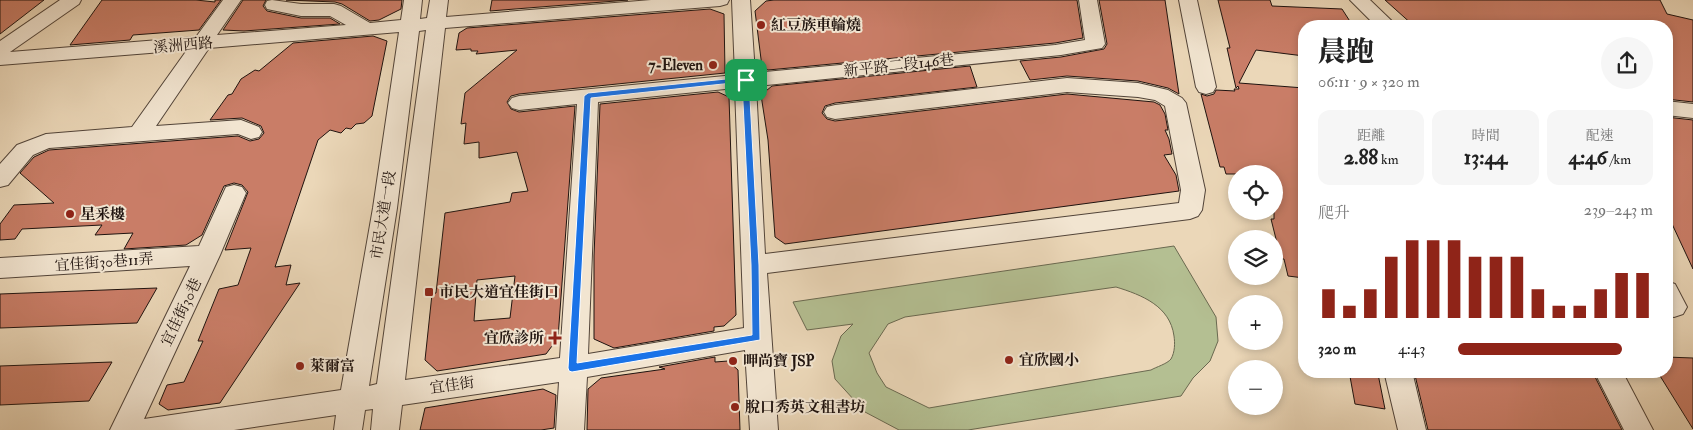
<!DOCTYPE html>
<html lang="zh-TW">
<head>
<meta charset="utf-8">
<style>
	:root { --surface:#fff; --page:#f6f6f6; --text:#222; --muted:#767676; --accent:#8f2418 }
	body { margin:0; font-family:"IM FELL Double Pica","Noto Serif TC",serif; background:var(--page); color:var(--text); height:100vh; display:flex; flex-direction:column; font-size:19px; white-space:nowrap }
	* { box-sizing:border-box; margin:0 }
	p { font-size:16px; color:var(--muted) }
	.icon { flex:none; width:28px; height:28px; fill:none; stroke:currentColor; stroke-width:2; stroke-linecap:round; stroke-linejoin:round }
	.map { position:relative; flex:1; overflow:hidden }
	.sheet { position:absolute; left:1298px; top:20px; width:375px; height:358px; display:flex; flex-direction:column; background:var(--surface); border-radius:20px; box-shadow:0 2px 8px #0003 }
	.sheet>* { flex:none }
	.controls { position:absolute; left:1228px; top:165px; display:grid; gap:10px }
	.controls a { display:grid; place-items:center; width:55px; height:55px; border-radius:50%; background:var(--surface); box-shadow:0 2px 8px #0003; font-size:25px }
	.pin { position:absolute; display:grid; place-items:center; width:42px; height:42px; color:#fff; margin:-21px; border-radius:10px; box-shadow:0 2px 8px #0006 }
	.round { display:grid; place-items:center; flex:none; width:52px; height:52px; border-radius:26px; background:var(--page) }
	.head { display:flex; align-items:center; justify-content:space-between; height:85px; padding:0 20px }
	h1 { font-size:28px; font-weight:800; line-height:38px }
	.metrics { display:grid; grid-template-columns:repeat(3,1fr); gap:8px; height:85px; padding:5px 20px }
	.metrics div { display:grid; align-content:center; border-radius:12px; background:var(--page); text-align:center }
	.metrics b { font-size:21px; font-weight:800 }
	.metrics small { font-size:14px; font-weight:400 }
	.metrics p { font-size:14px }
	.chart { height:140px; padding:10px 20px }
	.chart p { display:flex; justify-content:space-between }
	.chart svg { width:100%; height:90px; margin-top:5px; stroke:var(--accent); stroke-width:6 }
	ul { padding:0 20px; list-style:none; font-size:16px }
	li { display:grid; grid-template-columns:80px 60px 1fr; align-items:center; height:38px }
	li i { height:12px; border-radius:6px; background:var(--accent) }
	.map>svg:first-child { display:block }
</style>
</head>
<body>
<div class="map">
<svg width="1693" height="430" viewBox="0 0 1693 430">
	<rect width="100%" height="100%" fill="#ebd7b8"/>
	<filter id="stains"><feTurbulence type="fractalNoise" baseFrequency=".004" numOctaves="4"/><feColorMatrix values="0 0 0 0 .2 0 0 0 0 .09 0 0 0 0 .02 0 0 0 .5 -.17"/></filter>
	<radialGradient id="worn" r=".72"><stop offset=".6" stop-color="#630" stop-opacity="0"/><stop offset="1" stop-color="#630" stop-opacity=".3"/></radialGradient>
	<path fill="#b4bf92" stroke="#6a6950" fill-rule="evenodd" d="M1174,246L1216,317L1218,341L1210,361L1193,378L1181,396L968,430H899L865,412L835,379L832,361L841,336L853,324L807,330L793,302ZM1116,287C1142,295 1170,306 1174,336C1175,343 1175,352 1171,359C1167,364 1156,367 1151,370L929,408L886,387L877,373L869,353L888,324L905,317Z"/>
	<path fill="#c97d67" stroke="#1f130f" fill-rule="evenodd" d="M0,0H44L0,34Z
		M102,0H196L215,2V0H221L199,30L133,35L130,40L70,45Z
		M243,0H266L263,6L267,11L301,18H330L340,24L244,31L223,30Z
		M286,0H402L401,9L379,20L370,21L342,4L335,2Z
		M492,0H628L490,11Z
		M774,0H1077L1083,38L1055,43L768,70L762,67L755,11L766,1Z
		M1099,0H1165L1179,94L1168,88L1138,81L1067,76L1030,80L1020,61L1061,57L1104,49L1107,44Z
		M1218,0H1270L1272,6L1342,9L1353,26H1304V56L1256,50L1239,83L1304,88V278L1288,276L1284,259H1281L1271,219H1274V174H1226L1224,167H1220L1201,94L1207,96L1214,94L1216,90L1235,91L1234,89H1239L1238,86L1236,88L1227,48H1230Z
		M1385,0H1660L1667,14L1693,20V102L1666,99V26H1414Z
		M710,9L724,14L725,73L519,94L511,96L507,102L511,109L519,112L575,106L558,338L546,354L437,371L425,360L432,294L436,293L445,213L510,202L512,193L528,191L517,152L479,158V142L464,144L466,123L461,124L465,93L517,50L476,54L478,51H471V49L456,50L459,33L467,28ZM515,276L510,318L474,321L477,280Z
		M373,36L387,41L372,116L364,123L356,124L351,129L346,128L341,133L330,130L318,140L275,267L291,265L286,285L300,283L220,403L168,410L159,404L167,385L184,382L203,341H198L219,289L238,285L251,248L225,250L248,192L242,185L234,183L224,186L202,235L186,245L124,249L133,233L95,235L102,225L22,229L15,239L0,240V224L14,205L54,203L20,173L34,157L49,150L238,136L250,141L259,139L264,133L261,126L242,118L210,120L228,95L232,94L241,79L255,70L259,71L293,43Z
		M970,66L977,87L835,103L825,106L822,113L827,119L835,121L1067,94L1154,102L1160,105L1165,114L1168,130H1165L1169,139L1172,154L1164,155L1176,175L1179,191L785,244L775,237L768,140L761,95L772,86Z
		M718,92L729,97L736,315L724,326L714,327V331L614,348L594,339V256L600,104Z
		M1666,117L1693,120V269L1666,211Z
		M157,288L137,323L0,328V294Z
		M715,357V362L728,361L738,370L740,430H587L588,389L601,378L665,369L659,367Z
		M1666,357L1693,358V429L1657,371H1666Z
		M112,362L89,401L0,405V366Z
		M1349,371L1378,374L1385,409L1355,404Z
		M1414,371H1592L1622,430H1428Z
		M543,389L556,395L554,428L541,430H420L425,408Z"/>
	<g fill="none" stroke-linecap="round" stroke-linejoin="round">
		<defs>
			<path id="minor" d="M60,0H81L79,4L10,52L196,37L223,0H241L217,35L346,25L330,16H301L267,9L265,5L267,1L272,0L301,4H334L341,6L370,23L401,20L404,0H422L420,19L427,18L430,0H448L446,17L651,0H729L727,4L720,6L445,28L405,380L560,358L577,104L519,110L512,108L508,103L512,98L519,96L735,75L732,0H750L755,73L1055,45L1085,40L1079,0H1097L1105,44L1102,48L1061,55L756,86L765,254L1179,203L1181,190L1165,106L1155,100L1138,97L1067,92L835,119L827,117L824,112L827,107L835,105L1067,78L1138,83L1168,90L1182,98L1186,103L1205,190L1202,210L1198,216L1190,219L767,273L778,430H750L745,350L587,377L584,430H556L559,382L402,405L399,430H371L373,409L365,410L362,430H334L336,415L234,430H110L190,266L0,278V258L199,246L226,187L234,185L242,187L246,193L220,255L144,419L341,390L373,208L399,32L209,48L156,126L241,120L259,127L262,132L259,137L251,139L238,134L49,148L33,155L8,185L0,187V164L17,145L46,134L132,127L187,50L0,65V41ZM426,30L377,384L369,386L397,208L419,31ZM735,88L744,328L588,354L598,102Z
				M1179,0H1197L1216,87L1213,92L1206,94L1199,92L1196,87Z
				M1350,0H1370L1397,26H1376Z
				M1666,101L1693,104V118L1666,115Z
				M1666,281L1675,284L1687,307L1683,314L1674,317L1666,315Z
				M1384,371H1412L1426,430H1398Z
				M1594,371H1622L1653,430H1624Z"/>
		</defs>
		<use href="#minor" stroke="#524439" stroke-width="2"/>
		<use href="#minor" fill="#f2e5d1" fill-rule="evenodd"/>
	</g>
	<path fill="#1a73e8" stroke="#fff" fill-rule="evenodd" d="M746,77L749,80L759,265L760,340L572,372L569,371L568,368L584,96L588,93ZM742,82L751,265L752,335L577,363L591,98Z"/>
	<g fill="#8f2418" stroke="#f2e5d1" stroke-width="2">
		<circle cx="761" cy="25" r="5"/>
		<circle cx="713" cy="65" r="5"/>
		<circle cx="70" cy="214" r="5"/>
		<rect x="424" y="287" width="10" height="10" rx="2.5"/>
		<path d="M552.5 330.5h5v5h5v5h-5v5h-5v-5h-5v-5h5z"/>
		<circle cx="1009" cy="360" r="5"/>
		<circle cx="733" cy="361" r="5"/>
		<circle cx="300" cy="366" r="5"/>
		<circle cx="735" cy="407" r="5"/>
	</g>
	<g text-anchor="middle" stroke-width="4" stroke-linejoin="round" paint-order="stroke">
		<g font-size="15" font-weight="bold" fill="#1f130f" stroke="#f2e5d1" text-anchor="start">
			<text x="771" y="30">紅豆族車輪燒</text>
			<text x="703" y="70" text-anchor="end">7-Eleven</text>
			<text x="80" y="219">星釆樓</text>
			<text x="439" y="297">市民大道宜佳街口</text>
			<text x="544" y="343" text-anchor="end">宜欣診所</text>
			<text x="1019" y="365">宜欣國小</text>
			<text x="743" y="366">呷尚寶 JSP</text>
			<text x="310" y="371">萊爾富</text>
			<text x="745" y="412">脫口秀英文租書坊</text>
		</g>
		<g font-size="15" fill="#1f130f" stroke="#f2e5d1">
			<text transform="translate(183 45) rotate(-5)" y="5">溪洲西路</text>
			<text transform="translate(899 65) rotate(-6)" y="5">新平路二段146巷</text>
			<text transform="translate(383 215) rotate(-81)" y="5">市民大道一段</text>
			<text transform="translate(104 262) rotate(-4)" y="5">宜佳街30巷11弄</text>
			<text transform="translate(181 312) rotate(-64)" y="5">宜佳街30巷</text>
			<text transform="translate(452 385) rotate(-8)" y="5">宜佳街</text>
		</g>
	</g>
	<rect width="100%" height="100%" filter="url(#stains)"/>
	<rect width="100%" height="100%" fill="url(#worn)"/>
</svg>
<div class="controls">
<a><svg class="icon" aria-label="locate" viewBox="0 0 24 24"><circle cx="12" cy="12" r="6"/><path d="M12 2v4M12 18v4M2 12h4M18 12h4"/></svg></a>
<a><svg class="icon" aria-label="layers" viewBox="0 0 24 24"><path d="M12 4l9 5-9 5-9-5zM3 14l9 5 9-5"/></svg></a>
<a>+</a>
<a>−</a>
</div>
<div class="pin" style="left:746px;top:80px;background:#1e9e55"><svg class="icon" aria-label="arrive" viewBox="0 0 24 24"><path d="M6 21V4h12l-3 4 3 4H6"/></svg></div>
<section class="sheet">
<div class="head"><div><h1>晨跑</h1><p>06:11 · 9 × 320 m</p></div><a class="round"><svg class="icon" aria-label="share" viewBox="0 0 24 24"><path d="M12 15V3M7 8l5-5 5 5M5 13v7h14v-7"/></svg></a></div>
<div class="metrics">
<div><p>距離</p><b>2.88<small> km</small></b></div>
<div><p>時間</p><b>13:44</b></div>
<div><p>配速</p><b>4:46<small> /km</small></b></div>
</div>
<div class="chart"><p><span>爬升</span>239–243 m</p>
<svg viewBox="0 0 160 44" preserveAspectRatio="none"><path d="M5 44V30M15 44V38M25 44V30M35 44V14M45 44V6M55 44V6M65 44V6M75 44V14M85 44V14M95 44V14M105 44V30M115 44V38M125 44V38M135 44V30M145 44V22M155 44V22"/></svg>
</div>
<ul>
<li><b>320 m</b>4:43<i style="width:84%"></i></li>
</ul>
</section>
</div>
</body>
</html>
